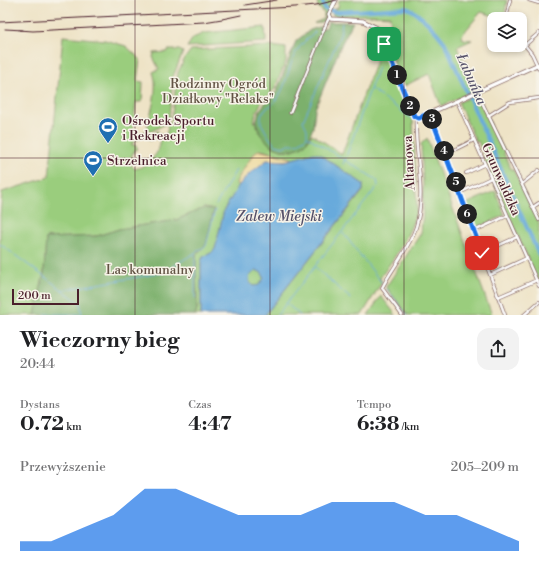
<!DOCTYPE html>
<html lang="pl">
<head>
<meta charset="utf-8">
<style>
	:root { --surface:#fff; --page:#f2f2f2; --text:#202124; --muted:#757577; --accent:#1a73e8 }
	body { margin:0; font-family:"Libre Bodoni",serif; background:var(--page); color:var(--text); height:100vh; display:flex; flex-direction:column; font-size:15px; white-space:nowrap }
	* { box-sizing:border-box; margin:0 }
	p { font-size:13px; color:var(--muted) }
	.icon { flex:none; width:22px; height:22px; fill:none; stroke:currentColor; stroke-width:2; stroke-linecap:round; stroke-linejoin:round }
	.map { position:relative; height:315px; overflow:hidden }
	.side { display:flex; flex-direction:column; background:var(--surface); flex:1 }
	.side>* { flex:none }
	.buttons { position:absolute; left:487px; top:12px; display:grid; gap:8px }
	.buttons a { display:grid; place-items:center; width:40px; height:40px; border-radius:8px; background:var(--surface); box-shadow:0 2px 6px #0003; font-size:20px }
	.scale { position:absolute; left:12px; bottom:10px; width:67px; box-sizing:border-box; padding-left:4px; border:2px solid #4a1f2b; border-top:0; font-size:11px; line-height:14px; white-space:nowrap; color:#4a1f2b; -webkit-text-stroke:3px #f7f3e8; paint-order:stroke }
	.pin { position:absolute; display:grid; place-items:center; width:34px; height:34px; color:#fff; margin:-17px; border-radius:8px; box-shadow:0 2px 6px #0006 }
	.km { position:absolute; width:20px; height:20px; margin:-10px; border-radius:50%; background:#222; color:#fff; font-size:11px; line-height:20px; text-align:center }
	.round { display:grid; place-items:center; flex:none; width:42px; height:42px; border-radius:12px; background:var(--page) }
	.headline { display:flex; align-items:center; justify-content:space-between; height:68px; padding:0 20px }
	h1 { font-size:22px; font-weight:700; line-height:30px }
	.metrics { display:grid; grid-template-columns:repeat(3,1fr); gap:6px; height:68px; padding:4px 20px }
	.metrics div { display:grid; align-content:center }
	.metrics b { font-size:20px; font-weight:700 }
	.metrics small { font-size:11px; font-weight:400 }
	.metrics p { font-size:11px }
	.chart { height:112px; padding:8px 20px }
	.chart p { display:flex; justify-content:space-between }
	.chart svg { width:100%; height:72px; margin-top:4px; fill:var(--accent); opacity:.7 }
	.map>svg:first-child { display:block }
</style>
</head>
<body>
<div class="map">
<svg width="539" height="315" viewBox="0 0 539 315">
	<rect width="100%" height="100%" fill="#f7f3e8"/>
	<filter id="ink" filterUnits="userSpaceOnUse"><feTurbulence type="fractalNoise" baseFrequency=".025" numOctaves="2"/><feDisplacementMap in="SourceGraphic" scale="8" xChannelSelector="R" yChannelSelector="G"/><feConvolveMatrix kernelMatrix="1 2 1 2 8 2 1 2 1" color-interpolation-filters="sRGB"/></filter>
	<filter id="wash" filterUnits="userSpaceOnUse"><feTurbulence type="fractalNoise" baseFrequency=".012" numOctaves="4" result="noise"/><feDisplacementMap in="SourceGraphic" scale="16" xChannelSelector="R" yChannelSelector="G"/><feGaussianBlur stdDeviation="0.9" result="paint"/><feColorMatrix in="noise" values="0 0 0 0 0 0 0 0 0 0 0 0 0 0 0 0 0 1.4 0 .05"/><feComposite in="paint" operator="in"/></filter>
	<g filter="url(#wash)">
		<rect width="100%" height="100%" fill="#eee3c6"/>
		<path fill="#9acd7d" stroke="#727654" d="M317,0H334L325,21L315,24L314,23L324,19V13L318,7Z
			M339,0H507L504,19L481,12L462,35L463,39L472,40L457,47L464,61L466,60L468,64L466,65L478,89L441,106L429,74L404,86L402,81L403,80H401L383,35C388,30 392,24 390,16L368,15L334,16L332,14L336,8H338Z
			M265,27L266,42L187,47L193,38L204,33Z
			M63,36L105,40L126,46L140,59L137,81L143,82L142,102H136L132,139L136,140L143,136L144,131L146,132L147,134L132,143V145H135L138,149L135,150L132,155L131,165L135,169C146,167 161,153 160,141L158,139L154,138L150,141L148,137L157,131L159,132L158,133L159,135H166L168,128L166,126L171,122L172,114L176,83L178,72L185,58L191,50L271,46L286,48V61L274,90L261,103L256,113L254,122H256L260,134L281,150H292L301,147L307,142L312,134L342,154L377,58L375,57L377,52L376,50L380,48L381,51H385L413,120L417,209C410,236 396,255 380,278L382,282L362,315H265L363,191V184L321,155L309,154L292,160L291,158L261,150L256,152L253,155L236,183L239,185V186L224,210L215,249L211,253L203,257L201,262V315H195L197,309L196,254L206,245L214,210L204,208L176,220L119,229L97,236L46,238L44,273L35,315H0V216L2,192L49,177Z
			M168,50H179L183,52L173,77L169,118L165,124L150,132L147,129C151,110 159,90 153,72L159,69L153,57L154,53L167,52Z
			M475,95L477,96L491,125L490,127L496,138L497,137L505,152L504,154L511,169H513L539,223V283L490,174L492,173L488,165H486L485,162L486,161L478,141L476,142L459,104V102Z
			M427,138L492,315H408L386,287L421,233L423,211V183L421,144Z
			M495,191L505,215L475,229L466,204Z
			M248 278a8 8 0 1 1 16 0a8 8 0 1 1-16 0Z
			M381,296L396,315H368Z"/>
		<path fill="#7bb06c" stroke="#62684c" d="M328,22H353L342,43L315,109L313,128L307,142L301,147L292,150H281L271,146L260,134L256,122L259,111L265,103L276,92L296,41L310,30L322,26V28H326Z
			M204,208L214,210L206,245L196,254L197,309L195,315H35L44,273L46,238L97,236L119,229L176,220Z"/>
		<path fill="#eeda9e" stroke="#9c7c64" d="M258,150L291,158L292,160L278,161L267,160L239,185L236,183C240,174 252,155 258,150Z"/>
		<path fill="#68aadc" stroke="#596484" fill-rule="evenodd" d="M314,153L321,155L363,184V190L265,315H201V262L203,257L211,253L215,249L224,210L239,185L250,173L267,160L285,161ZM256,270L262,273L264,278L259,285L254,286L250,283L249,277Z"/>
		<g fill="none" stroke-linecap="round" stroke-linejoin="round">
			<path stroke="#68aadc" stroke-width="1" d="M315,32C308,38 301,44 296,52C286,71 286,99 265,109L261,116V123L270,139L275,145L283,147L288,144H297L307,137V129L303,121L340,35L342,23
				M371,89L411,118
				M308,137L377,180L378,186
				M343,164L345,160L378,67
				M216,205L236,170
				M343,233L382,283
				M0,244L80,303L82,315
				M315,267L351,299
				M386,288L407,315
				M62,290L162,273L206,246L215,210
				M195,298V254
				M287,304L300,315
				M45,314H81
				M277,315L376,188"/>
			<path stroke="#68aadc" stroke-width="4" d="M322,0L325,9L336,12L407,8C420,13 437,32 445,43L539,255"/>
		</g>
	</g>
	<g filter="url(#ink)">
		<g fill="none" stroke-linecap="round" stroke-linejoin="round">
			<defs>
				<path id="pedestrian" d="M290,113L327,22"/>
				<path id="minor" d="M529,0L539,3
					M506,19L510,0
					M327,22L329,18
					M520,39L532,54L539,69
					M525,45L539,33
					M477,92L539,220
					M457,101L539,286
					M430,113L505,315
					M488,116L510,102L539,98
					M456,149L474,140
					M466,173L485,164
					M522,184L539,170
					M459,193L491,178
					M533,207L539,203
					M474,231L507,216
					M482,253L517,237
					M490,275L527,258
					M498,297L537,280
					M402,315L382,288C392,268 409,249 416,227C427,192 414,153 416,117
					M524,315L539,302"/>
				<path id="tertiary" d="M336,0L329,14L331,19L363,21L377,28L413,113L416,117H421L430,113L539,64"/>
			</defs>
			<use href="#pedestrian" stroke="#836461" stroke-width="3.5"/>
			<use href="#minor" stroke="#836461" stroke-width="4"/>
			<use href="#tertiary" stroke="#836461" stroke-width="5"/>
			<use href="#pedestrian" stroke="#fff" stroke-width="2"/>
			<use href="#minor" stroke="#fff" stroke-width="2.5"/>
			<use href="#tertiary" stroke="#fff" stroke-width="3.5"/>
			<path stroke="#4a1f2b" stroke-width="1" d="M245,5L277,0
				M0,22L295,7L316,5L337,0
				M5,29L23,30
				M19,30L33,31L204,22L222,19L241,15"/>
		</g>
	</g>
	<g fill="none" stroke-linecap="round" stroke-linejoin="round" filter="url(#ink)">
		<defs>
			<path id="route" d="M384,44L414,116L419,118L430,113L482,253"/>
		</defs>
		<use href="#route" stroke="#fff" stroke-width="8"/>
		<use href="#route" stroke="#1a73e8" stroke-width="5"/>
	</g>
	<path fill="none" stroke="#4a1f2b" stroke-width="1" stroke-opacity="0.55" d="M135,0V315M270,0V315M404,0V315M0,158H539"/>
	<defs>
		<symbol id="stadium-pin" viewBox="-11 -11 22 30"><path d="M0 17L-7.5 6A9.5 9.5 0 1 1 7.5 6Z" fill="#1f6fb2" stroke="#f7f3e8"/><path d="M0-5a6.5 5 0 1 0 0 10a6.5 5 0 1 0 0-10ZM-3.5-1.8h7v3.6h-7Z" fill="#fff"/></symbol>
	</defs>
	<g fill-rule="evenodd">
		<use href="#stadium-pin" x="97" y="116" width="22" height="30"/>
		<use href="#stadium-pin" x="82" y="149" width="22" height="30"/>
	</g>
	<g text-anchor="middle" stroke-width="3" stroke-linejoin="round" paint-order="stroke">
		<g font-size="13" fill="#625344" stroke="#f7f3e8">
			<text x="218" y="88">Rodzinny Ogród<tspan x="218" dy="15">Działkowy "Relaks"</tspan></text>
			<text x="150" y="274">Las komunalny</text>
		</g>
		<g font-size="13" fill="#4a1f2b" stroke="#f7f3e8" text-anchor="start">
			<text x="122" y="125">Ośrodek Sportu<tspan x="122" dy="15">i Rekreacji</tspan></text>
			<text x="107" y="165">Strzelnica</text>
		</g>
		<g font-size="13" fill="#4a1f2b" stroke="#f7f3e8">
			<text transform="translate(408 163) rotate(-93)" y="5">Altanowa</text>
			<text transform="translate(502 179) rotate(66)" y="5">Grunwaldzka</text>
		</g>
		<g font-size="14" font-style="italic" fill="#545069" stroke="#f7f3e8">
			<text transform="translate(472 79) rotate(66)" y="5">Łabuńka</text>
			<text x="279" y="221">Zalew Miejski</text>
		</g>
	</g>
</svg>
<div class="buttons">
<a><svg class="icon" aria-label="layers" viewBox="0 0 24 24"><path d="M12 4l9 5-9 5-9-5zM3 14l9 5 9-5"/></svg></a>
</div>
<div class="scale">200 m</div>
<div class="pin" style="left:384px;top:44px;background:#1e9e55"><svg class="icon" aria-label="arrive" viewBox="0 0 24 24"><path d="M6 21V4h12l-3 4 3 4H6"/></svg></div>
<div class="pin" style="left:482px;top:253px;background:#d93025"><svg class="icon" aria-label="check" viewBox="0 0 24 24"><path d="M5 12l5 5 9-10"/></svg></div>
<b class="km" style="left:397px;top:75px">1</b>
<b class="km" style="left:410px;top:106px">2</b>
<b class="km" style="left:432px;top:119px">3</b>
<b class="km" style="left:444px;top:151px">4</b>
<b class="km" style="left:456px;top:182px">5</b>
<b class="km" style="left:467px;top:214px">6</b>
</div>
<section class="side">
<div class="headline"><div><h1>Wieczorny bieg</h1><p>20:44</p></div><a class="round"><svg class="icon" aria-label="share" viewBox="0 0 24 24"><path d="M12 15V3M7 8l5-5 5 5M5 13v7h14v-7"/></svg></a></div>
<div class="metrics">
<div><p>Dystans</p><b>0.72<small> km</small></b></div>
<div><p>Czas</p><b>4:47</b></div>
<div><p>Tempo</p><b>6:38<small> /km</small></b></div>
</div>
<div class="chart"><p><span>Przewyższenie</span>205–209 m</p>
<svg viewBox="0 0 160 44" preserveAspectRatio="none"><path d="M0 44V38L10 38L20 30L30 22L40 6L50 6L60 14L70 22L80 22L90 22L100 14L110 14L120 14L130 22L140 22L150 30L160 38V44z"/></svg>
</div>
</section>
</body>
</html>
